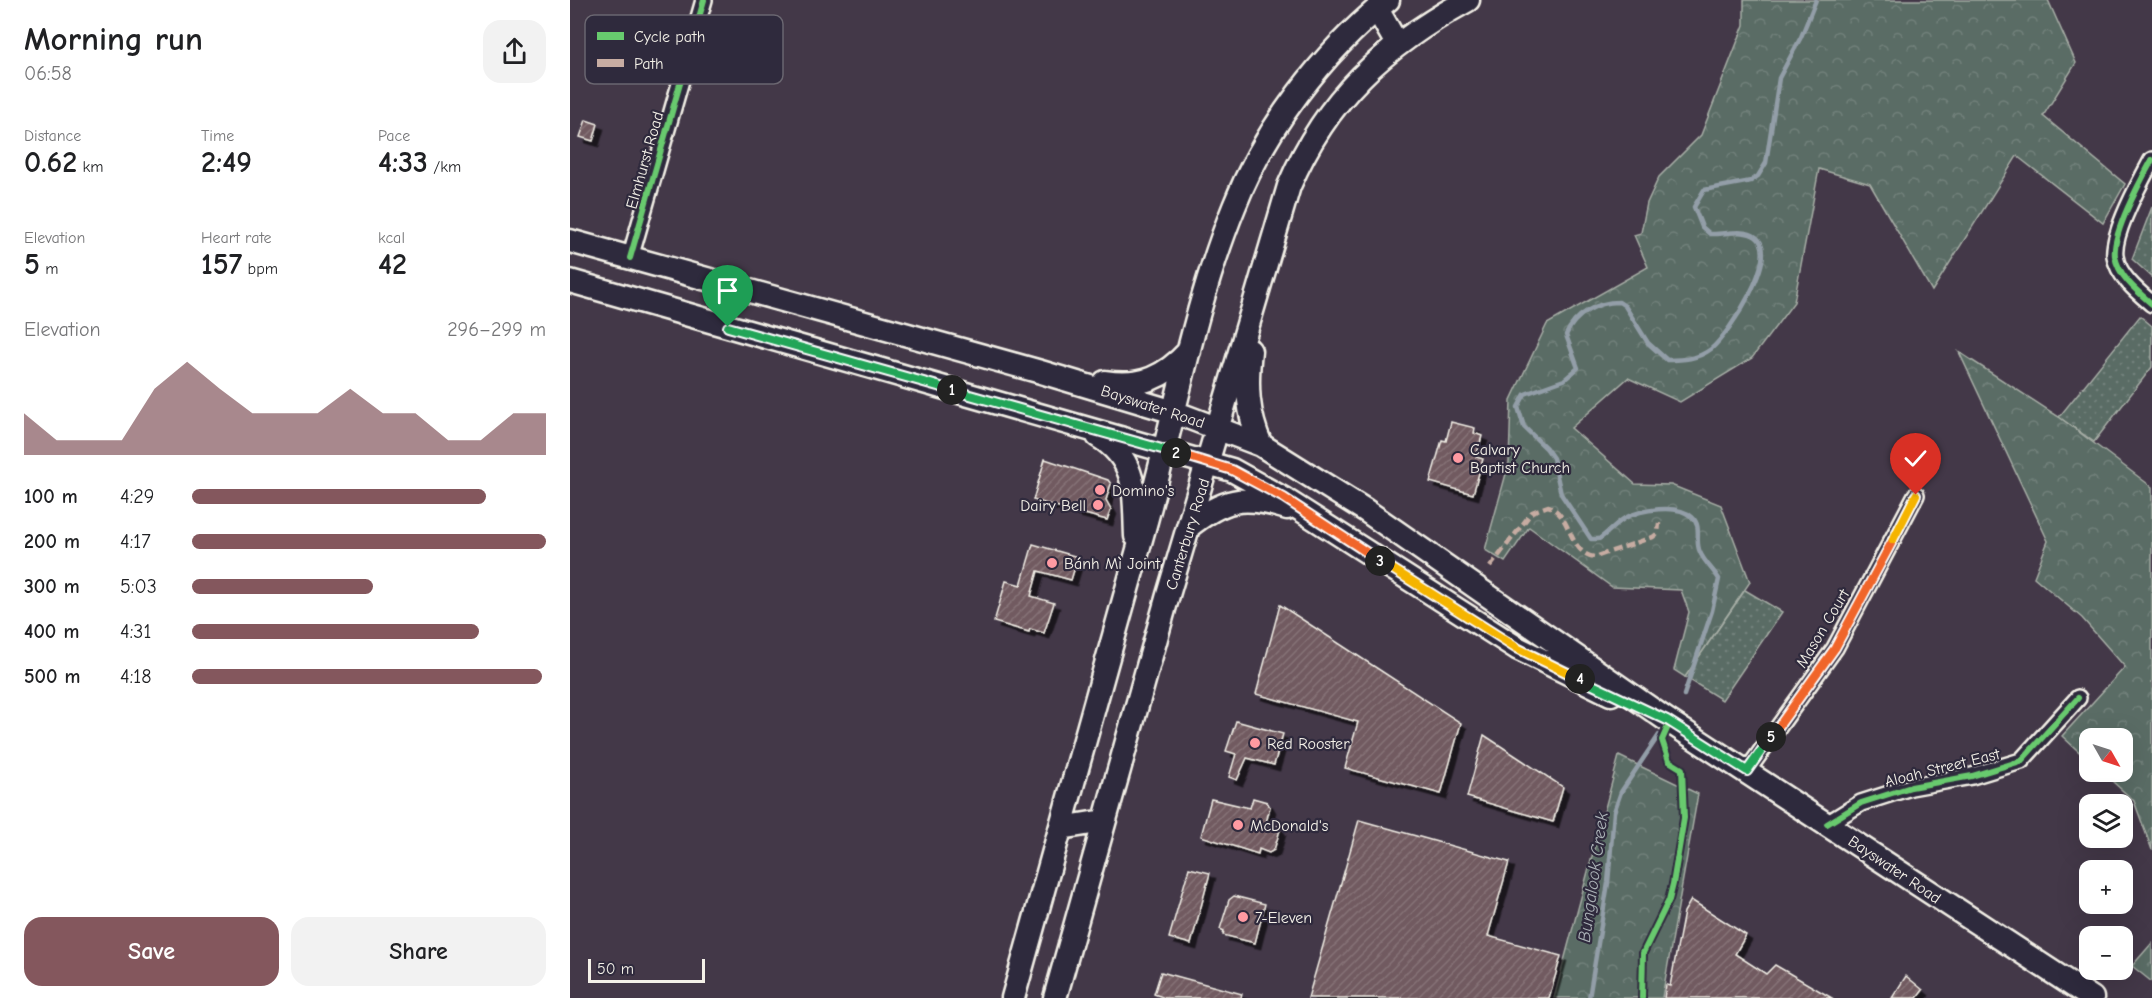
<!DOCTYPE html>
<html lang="en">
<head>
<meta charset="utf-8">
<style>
	:root { --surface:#fff; --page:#f2f2f2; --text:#202124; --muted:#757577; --accent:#84575d }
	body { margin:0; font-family:"Comic Neue",sans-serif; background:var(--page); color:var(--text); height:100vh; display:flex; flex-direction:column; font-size:22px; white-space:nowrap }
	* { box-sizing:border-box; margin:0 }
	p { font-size:20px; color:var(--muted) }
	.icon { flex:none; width:33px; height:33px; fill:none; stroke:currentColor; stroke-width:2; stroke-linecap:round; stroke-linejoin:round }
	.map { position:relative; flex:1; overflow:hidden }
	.panel { display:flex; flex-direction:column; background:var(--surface); width:570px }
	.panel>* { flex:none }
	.needle { width:39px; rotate:129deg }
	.fabs { position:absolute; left:1509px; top:728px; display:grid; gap:12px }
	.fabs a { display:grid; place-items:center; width:54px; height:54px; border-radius:12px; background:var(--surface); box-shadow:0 6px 24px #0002; font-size:30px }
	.scale { position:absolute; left:18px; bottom:15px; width:117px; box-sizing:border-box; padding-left:6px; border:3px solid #f4f1e8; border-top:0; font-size:16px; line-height:21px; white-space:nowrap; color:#f4f1e8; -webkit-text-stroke:4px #2f2a3d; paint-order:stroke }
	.pin { position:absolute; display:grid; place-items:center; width:51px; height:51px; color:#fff; margin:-62px -26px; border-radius:50% 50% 50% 0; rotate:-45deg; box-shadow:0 0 6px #0007 }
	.pin .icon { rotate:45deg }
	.km { position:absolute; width:30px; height:30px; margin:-15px; border-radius:50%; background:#222; color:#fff; font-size:16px; line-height:30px; text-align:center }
	.round { display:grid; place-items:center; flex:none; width:63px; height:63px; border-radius:18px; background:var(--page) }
	.summary { display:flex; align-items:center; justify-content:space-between; height:102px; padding:0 24px }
	h1 { font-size:33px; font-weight:700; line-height:45px }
	.figures { display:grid; grid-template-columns:repeat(3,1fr); gap:9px; height:102px; padding:6px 24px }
	.figures div { display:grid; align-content:center }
	.figures b { font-size:30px; font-weight:700 }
	.figures small { font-size:16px; font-weight:400 }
	.figures p { font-size:16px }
	.chart { height:168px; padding:12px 24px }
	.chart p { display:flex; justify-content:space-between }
	.chart svg { width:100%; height:108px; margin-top:6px; fill:var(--accent); opacity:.7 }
	.button { display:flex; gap:12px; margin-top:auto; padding:12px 24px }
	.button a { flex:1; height:69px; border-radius:18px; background:var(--accent); color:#fff; font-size:24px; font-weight:700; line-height:69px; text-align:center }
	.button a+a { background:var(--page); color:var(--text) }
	ul { padding:0 24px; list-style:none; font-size:20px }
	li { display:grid; grid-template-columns:96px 72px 1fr; align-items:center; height:45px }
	li i { height:15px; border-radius:8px; background:var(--accent) }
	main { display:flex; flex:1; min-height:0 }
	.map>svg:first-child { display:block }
</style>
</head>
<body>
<main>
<section class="panel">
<div class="summary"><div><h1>Morning run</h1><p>06:58</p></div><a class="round"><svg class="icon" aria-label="share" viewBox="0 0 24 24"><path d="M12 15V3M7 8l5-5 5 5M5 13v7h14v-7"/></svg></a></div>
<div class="figures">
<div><p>Distance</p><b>0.62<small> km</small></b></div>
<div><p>Time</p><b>2:49</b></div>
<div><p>Pace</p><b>4:33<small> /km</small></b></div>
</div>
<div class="figures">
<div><p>Elevation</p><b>5<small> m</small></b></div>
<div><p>Heart rate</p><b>157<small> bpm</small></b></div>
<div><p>kcal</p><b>42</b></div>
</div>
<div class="chart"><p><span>Elevation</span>296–299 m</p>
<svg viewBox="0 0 160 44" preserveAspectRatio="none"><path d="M0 44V27L10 38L20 38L30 38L40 17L50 6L60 17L70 27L80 27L90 27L100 17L110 27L120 27L130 38L140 38L150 27L160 27V44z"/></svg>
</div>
<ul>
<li><b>100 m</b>4:29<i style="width:83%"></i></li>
<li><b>200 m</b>4:17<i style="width:100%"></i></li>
<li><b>300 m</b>5:03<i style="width:51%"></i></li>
<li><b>400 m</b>4:31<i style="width:81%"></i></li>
<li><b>500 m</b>4:18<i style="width:99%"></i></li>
</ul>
<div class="button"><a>Save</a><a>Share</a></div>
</section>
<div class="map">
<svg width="1582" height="998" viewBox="0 0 1582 998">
	<defs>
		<pattern id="grass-dots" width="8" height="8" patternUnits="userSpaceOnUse" patternTransform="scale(1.5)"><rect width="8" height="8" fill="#5a6c65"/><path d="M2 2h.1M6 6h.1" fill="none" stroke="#72817b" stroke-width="1.8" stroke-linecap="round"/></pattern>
		<pattern id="forest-crowns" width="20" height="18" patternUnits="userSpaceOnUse" patternTransform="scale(1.5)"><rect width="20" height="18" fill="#5a6c65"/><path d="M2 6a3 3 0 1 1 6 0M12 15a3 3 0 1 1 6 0" fill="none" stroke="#72817b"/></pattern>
		<pattern id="building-hatch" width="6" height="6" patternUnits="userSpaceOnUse" patternTransform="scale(1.5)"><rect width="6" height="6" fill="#715a60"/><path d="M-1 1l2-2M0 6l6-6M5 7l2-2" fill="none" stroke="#867277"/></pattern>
		<filter id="shadow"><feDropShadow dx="5.5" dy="5.5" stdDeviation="0" flood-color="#0009"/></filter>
	</defs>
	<rect width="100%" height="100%" fill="#433848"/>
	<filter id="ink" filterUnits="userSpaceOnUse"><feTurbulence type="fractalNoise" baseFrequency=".0167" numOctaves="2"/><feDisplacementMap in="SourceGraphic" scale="12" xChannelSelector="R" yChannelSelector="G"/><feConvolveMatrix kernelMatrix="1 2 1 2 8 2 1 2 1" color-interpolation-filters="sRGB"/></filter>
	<g filter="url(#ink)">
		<path fill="url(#grass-dots)" stroke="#a7aea6" stroke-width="1.5" d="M1582,207V277L1562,259Z
			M1570,316L1582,326V367L1524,442L1489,417Z
			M1175,590L1212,612L1152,700L1115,677Z"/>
		<path fill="url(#forest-crowns)" stroke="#a7aea6" stroke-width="1.5" d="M1174,0H1478L1506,63L1473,116L1555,184L1533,223L1447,156L1362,291L1300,184L1249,169L1224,302L1182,358L1110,402L1058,378L1001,428L1065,484L1101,485L1151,505L1180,582L1115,677L1104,670L1119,612L1111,590L1042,587L959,527L935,562L915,550L939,463L941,400L977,324L1078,267L1064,235L1071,233L1077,203L1089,177L1131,135L1174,25Z
			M1389,352L1489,417L1582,487V850L1564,801L1531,771H1552V738H1520L1519,761L1492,736L1555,667L1512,618L1464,577L1478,541Z
			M1049,756L1128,794L1092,998H984Z
			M1582,943V982L1562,966Z"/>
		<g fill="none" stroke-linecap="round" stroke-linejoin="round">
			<path stroke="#939ea8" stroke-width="4.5" d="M1114,695L1142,611L1149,579C1143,569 1134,562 1130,552C1124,541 1133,527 1122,517C1107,503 1070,510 1055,518C1045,524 1038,533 1029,539H1021L991,494L983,458L976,448L954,427L948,407L955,394L994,380L1008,368L996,335C1005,314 1027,302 1049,302L1055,306L1078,343L1097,360C1113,360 1128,359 1141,349C1159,334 1211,255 1186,237C1174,228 1154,235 1140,234L1132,227L1124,207L1134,190L1181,181L1188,176L1196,163L1209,78L1231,37L1246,0
				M1019,998L1038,883L1044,812L1051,792L1089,735"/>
		</g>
		<path fill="url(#building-hatch)" stroke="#f4f1e8" stroke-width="1.5" filter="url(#shadow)" d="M16,120L28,124L23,141L10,137Z
			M881,422L905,428L904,433L912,436L906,457L913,459L903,494L860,482L872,440L876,441Z
			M475,459L538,480L541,484L536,500L541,509L537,520L463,500Z
			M463,544L508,557L501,580L468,571L461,596L484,603L474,633L460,629L459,632L424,622L436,581L451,585Z
			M710,605L891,723L871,794L775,768L788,722L686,694Z
			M666,721L713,734L704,765L677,758L667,780L659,777L666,754L656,751Z
			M914,735L993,787L983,822L897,797Z
			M683,798L697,802L700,807L696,823L707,826L710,830L704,850L699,853L689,849L688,854L631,836L641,799L680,808Z
			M789,820L939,862L918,936L991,956L979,998H738Z
			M619,868L640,873L621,944L599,938Z
			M664,896L695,904L685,943L653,935L654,931L650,929L659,900Z
			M1121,900L1176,935L1165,954L1196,974L1205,965L1262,998H1094L1096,985L1100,986L1114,912Z
			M591,972L672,994L671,998H595L584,994Z
			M1336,976L1353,990L1347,998H1322Z"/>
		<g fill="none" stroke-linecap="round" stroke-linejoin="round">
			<defs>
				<path id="minor" d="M1582,160C1570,182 1542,233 1545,256C1548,276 1568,292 1582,304
					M60,258L134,0
					M1177,771L1265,648L1346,495
					M1257,824L1291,803L1341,787L1402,776L1451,761L1508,698"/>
				<path id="primary" d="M807,9L827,44
					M0,241L471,372L604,412L691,445L795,510L1097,720L1522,998
					M0,281L662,470L714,499L947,648L1041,694
					M680,351C676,385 677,413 691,445
					M535,382C571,388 595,377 619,351
					M528,436C568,460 564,494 566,536
					M618,527C653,499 673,494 717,508
					M491,828L534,821
					M443,998C487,839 531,680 576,521C605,417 623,308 664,207C695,128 752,53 818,0
					M485,998L598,595L719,186C757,97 814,46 898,0"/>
			</defs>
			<use href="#minor" stroke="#f4f1e8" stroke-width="20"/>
			<use href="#primary" stroke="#f4f1e8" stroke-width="27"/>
			<use href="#minor" stroke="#2f2a3d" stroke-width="15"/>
			<use href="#primary" stroke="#2f2a3d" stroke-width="22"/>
			<path stroke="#c7aca2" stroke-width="4.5" stroke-dasharray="9 4.5" stroke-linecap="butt" d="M920,567L962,512L978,506C1002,514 998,554 1025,557L1083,537L1088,533L1089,523"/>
			<defs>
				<path id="cycleway" d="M1582,160C1570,182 1542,233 1545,256C1548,276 1568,292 1582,304
					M60,258L134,0
					M1177,771L1265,648L1346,495
					M1257,824L1291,803L1341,787L1402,776L1451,761L1508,698
					M1072,998L1073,953L1099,900L1103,884L1114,818L1112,769L1099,761L1092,740L1100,722"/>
			</defs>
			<use href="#cycleway" stroke="#2f2a3d" stroke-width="10"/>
			<use href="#cycleway" stroke="#67ca6e" stroke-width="6"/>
		</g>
	</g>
	<g fill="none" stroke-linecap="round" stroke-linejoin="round" filter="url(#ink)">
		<defs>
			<path id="split-1" d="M158,327L382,390"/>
			<path id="split-2" d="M382,390L606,453"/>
			<path id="split-3" d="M606,453L662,470L714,498L810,561"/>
			<path id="split-4" d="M810,561L947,648L1010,679"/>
			<path id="split-5" d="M1010,679L1097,720L1177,771L1201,737"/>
			<path id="split-6" d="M1201,737L1265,648L1323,540"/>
			<path id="split-7" d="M1323,540L1346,495"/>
		</defs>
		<use href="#split-1" stroke="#fff" stroke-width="12"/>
		<use href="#split-2" stroke="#fff" stroke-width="12"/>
		<use href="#split-3" stroke="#fff" stroke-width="12"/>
		<use href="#split-4" stroke="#fff" stroke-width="12"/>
		<use href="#split-5" stroke="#fff" stroke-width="12"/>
		<use href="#split-6" stroke="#fff" stroke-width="12"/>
		<use href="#split-7" stroke="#fff" stroke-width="12"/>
		<use href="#split-1" stroke="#22a559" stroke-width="8"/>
		<use href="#split-2" stroke="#22a559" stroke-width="8"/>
		<use href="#split-3" stroke="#f0652b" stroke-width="8"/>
		<use href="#split-4" stroke="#f5b400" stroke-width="8"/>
		<use href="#split-5" stroke="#22a559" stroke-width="8"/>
		<use href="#split-6" stroke="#f0652b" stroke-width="8"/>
		<use href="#split-7" stroke="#f5b400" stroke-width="8"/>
	</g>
	<g fill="#ff9aa2" stroke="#2f2a3d" stroke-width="2">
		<circle cx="888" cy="458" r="6"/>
		<circle cx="530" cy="490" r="6"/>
		<circle cx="528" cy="505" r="6"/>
		<circle cx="482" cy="563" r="6"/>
		<circle cx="685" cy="743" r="6"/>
		<circle cx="668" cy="825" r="6"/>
		<circle cx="673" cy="917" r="6"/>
	</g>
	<g text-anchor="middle" stroke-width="4.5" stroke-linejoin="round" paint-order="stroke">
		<g font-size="16" fill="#f4f1e8" stroke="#2f2a3d">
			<text transform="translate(74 160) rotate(-74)" y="6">Elmhurst Road</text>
			<text transform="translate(583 406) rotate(18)" y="6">Bayswater Road</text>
			<text transform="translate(617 534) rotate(-73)" y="6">Canterbury Road</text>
			<text transform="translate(1252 628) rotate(-59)" y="6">Mason Court</text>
			<text transform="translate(1372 767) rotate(-14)" y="6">Aloah Street East</text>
			<text transform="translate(1325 869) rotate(34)" y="6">Bayswater Road</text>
		</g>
		<g font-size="16" fill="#f4f1e8" stroke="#2f2a3d" text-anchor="start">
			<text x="900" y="455">Calvary<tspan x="900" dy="18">Baptist Church</tspan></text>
			<text x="542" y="496">Domino's</text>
			<text x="516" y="511" text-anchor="end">Dairy Bell</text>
			<text x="494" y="569">Bánh Mì Joint</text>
			<text x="697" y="749">Red Rooster</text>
			<text x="680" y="831">McDonald's</text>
			<text x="685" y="923">7-Eleven</text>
		</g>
		<g font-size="18" font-style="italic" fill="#acb3b8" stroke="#2f2a3d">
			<text transform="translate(1023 877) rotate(-82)" y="6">Bungalook Creek</text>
		</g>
	</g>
	<rect x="15" y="15" width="198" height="69" rx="9" fill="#2f2a3d" stroke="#6a6670" stroke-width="1.5"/>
	<rect x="27" y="32" width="27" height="8" fill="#67ca6e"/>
	<rect x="27" y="59" width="27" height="8" fill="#c7aca2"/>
	<g font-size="16" fill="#f4f1e8">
		<text x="64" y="42">Cycle path</text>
		<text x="64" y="69">Path</text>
	</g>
</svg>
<div class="fabs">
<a><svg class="needle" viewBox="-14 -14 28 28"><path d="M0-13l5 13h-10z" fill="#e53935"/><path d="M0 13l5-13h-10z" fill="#757577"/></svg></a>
<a><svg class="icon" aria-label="layers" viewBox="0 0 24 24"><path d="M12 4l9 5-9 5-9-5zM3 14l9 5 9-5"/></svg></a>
<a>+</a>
<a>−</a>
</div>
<div class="scale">50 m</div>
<div class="pin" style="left:158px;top:327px;background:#1e9e55"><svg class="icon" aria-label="arrive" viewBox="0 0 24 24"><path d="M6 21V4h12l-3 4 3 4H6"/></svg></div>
<div class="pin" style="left:1346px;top:495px;background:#d93025"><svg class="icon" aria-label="check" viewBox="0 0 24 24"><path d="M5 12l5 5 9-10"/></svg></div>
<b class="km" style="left:382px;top:390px">1</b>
<b class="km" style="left:606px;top:453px">2</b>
<b class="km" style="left:810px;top:561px">3</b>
<b class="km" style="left:1010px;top:679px">4</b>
<b class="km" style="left:1201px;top:737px">5</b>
</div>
</main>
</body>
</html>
